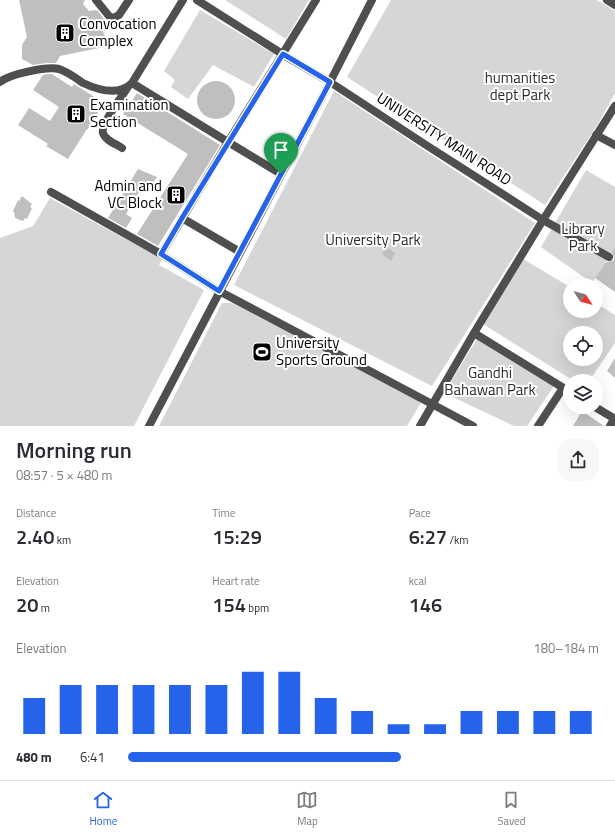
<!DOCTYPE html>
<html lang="en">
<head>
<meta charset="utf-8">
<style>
	:root { --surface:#fff; --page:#f7f7f7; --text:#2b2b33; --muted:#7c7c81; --line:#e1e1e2; --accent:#2563eb }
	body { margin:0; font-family:"Titillium Web",sans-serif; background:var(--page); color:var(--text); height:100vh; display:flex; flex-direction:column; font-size:15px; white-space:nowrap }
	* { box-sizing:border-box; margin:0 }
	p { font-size:13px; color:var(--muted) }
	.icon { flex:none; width:22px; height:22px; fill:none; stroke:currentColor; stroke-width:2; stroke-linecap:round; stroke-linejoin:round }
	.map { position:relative; height:426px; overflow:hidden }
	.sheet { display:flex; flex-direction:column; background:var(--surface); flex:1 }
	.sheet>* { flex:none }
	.needle { width:26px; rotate:126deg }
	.buttons { position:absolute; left:563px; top:278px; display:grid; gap:8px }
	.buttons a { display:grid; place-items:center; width:40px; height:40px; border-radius:50%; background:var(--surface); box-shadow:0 4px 16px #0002; font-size:20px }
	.pin { position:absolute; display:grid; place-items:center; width:34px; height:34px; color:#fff; margin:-41px -17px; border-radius:50% 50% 50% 0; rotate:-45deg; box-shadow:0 0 4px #0007 }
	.pin .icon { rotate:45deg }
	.round { display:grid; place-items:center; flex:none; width:42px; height:42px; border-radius:16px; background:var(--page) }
	.summary { display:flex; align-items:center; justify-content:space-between; height:68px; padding:0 16px }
	h1 { font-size:22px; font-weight:600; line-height:30px }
	.stats { display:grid; grid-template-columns:repeat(3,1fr); gap:6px; height:68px; padding:4px 16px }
	.stats div { display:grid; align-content:center }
	.stats b { font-size:20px; font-weight:600 }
	.stats small { font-size:11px; font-weight:400 }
	.stats p { font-size:11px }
	.chart { height:112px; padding:8px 16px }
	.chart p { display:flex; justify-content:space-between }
	.chart svg { width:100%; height:72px; margin-top:4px; stroke:var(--accent); stroke-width:6 }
	ul { padding:0 16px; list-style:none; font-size:13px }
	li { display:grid; grid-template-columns:64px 48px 1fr; align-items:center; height:30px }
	li i { height:10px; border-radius:5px; background:var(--accent) }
	.tab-bar { display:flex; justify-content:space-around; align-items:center; height:56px; border-top:1px solid var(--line); background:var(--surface); font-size:11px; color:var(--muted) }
	.tab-bar a { display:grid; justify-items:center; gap:2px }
	.tab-bar .on { color:var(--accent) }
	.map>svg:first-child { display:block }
</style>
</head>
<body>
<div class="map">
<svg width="615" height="426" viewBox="0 0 615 426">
	<rect width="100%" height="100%" fill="#fff"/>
	<path fill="#d6d6d6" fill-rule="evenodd" d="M225,0H309L286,39Z
		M391,0H597L615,11V93L598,124L545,205L347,77Z
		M200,10L274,54L254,87L213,65L188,99L171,87L175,80L164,71Z
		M334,91L535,223L432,386L234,285Z
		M586,170L615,187V248L592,283L541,247Z
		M50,198L162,259L159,265L204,290L134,426H0V238L33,226Z
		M523,259L570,287V311H596V303L615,315V343L589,381H574L483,324ZM570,333H596V359H570Z
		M222,303H232L422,401L407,426H159Z
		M477,339L554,386L527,426H514L444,393Z"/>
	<path fill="#bfbfbf" d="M19,0H85L83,4L89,11L95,10L98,11L104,19L105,20L102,29L109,46L60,56L56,63H46L33,65L22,59V45L27,37Z
		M47,74H52L72,87L74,84L104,103L88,129H87L68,159L46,146L48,144L18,125L29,108L50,121L59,107L33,90L43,75Z
		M197 100a19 19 0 1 1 38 0a19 19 0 1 1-38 0Z
		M137,93L220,145L158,246L137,234L188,154L123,114Z
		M138,169L157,177L151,186H148L144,192H139L126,214L132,218L126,228L108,218Z
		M22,196L32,204L30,207L32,208L27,219L25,218L23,221L15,218L14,212L13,211L18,200L19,201Z
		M387,247L395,253L391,261L382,254Z
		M615,248V292L595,278L606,262H609L614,260V257L612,252Z
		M615,358V378L607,371Z
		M582,411L604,426H573Z"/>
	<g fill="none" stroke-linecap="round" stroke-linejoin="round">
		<path stroke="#4f4f4f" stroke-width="8" d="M96,0L109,16L113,18L119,15L129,0
			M197,0L287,57L330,82L426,145L543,220L609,257
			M607,0L615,5
			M0,82C10,74 47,66 59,69C68,72 76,78 83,83C98,90 119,96 132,83L183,0
			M132,83L228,142L281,174
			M596,135L615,145
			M122,148C116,144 105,140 103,133C100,125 123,95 128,87
			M51,192L161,254L219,291L432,404L473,426
			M182,218L240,252
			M161,254L228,142L316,0
			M474,333L570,392
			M595,407L615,419
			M149,426L330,82L372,0
			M420,426L474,333L543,220L615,106
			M538,426L563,388
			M610,426L614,419"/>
	</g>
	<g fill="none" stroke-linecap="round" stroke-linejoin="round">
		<defs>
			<path id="route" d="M283,54L330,82L219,291L161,254L182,218Z"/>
		</defs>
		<use href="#route" stroke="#fff" stroke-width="8"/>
		<use href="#route" stroke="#2563eb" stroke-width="5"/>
	</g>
	<defs>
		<symbol id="building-square" viewBox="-11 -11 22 22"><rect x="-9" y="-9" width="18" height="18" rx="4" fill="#000" stroke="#fff"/><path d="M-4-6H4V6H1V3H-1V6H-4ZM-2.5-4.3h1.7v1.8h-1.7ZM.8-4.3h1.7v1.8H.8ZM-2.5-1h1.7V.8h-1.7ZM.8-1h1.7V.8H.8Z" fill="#fff"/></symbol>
		<symbol id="stadium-square" viewBox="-11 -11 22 22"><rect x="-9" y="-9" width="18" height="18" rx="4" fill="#000" stroke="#fff"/><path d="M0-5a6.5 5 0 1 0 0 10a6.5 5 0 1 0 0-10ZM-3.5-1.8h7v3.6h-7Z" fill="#fff"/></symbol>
	</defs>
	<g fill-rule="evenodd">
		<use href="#building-square" x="54" y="22" width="22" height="22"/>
		<use href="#building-square" x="65" y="103" width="22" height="22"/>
		<use href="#building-square" x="165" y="184" width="22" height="22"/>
		<use href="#stadium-square" x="251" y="341" width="22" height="22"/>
	</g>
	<g text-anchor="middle" stroke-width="4" stroke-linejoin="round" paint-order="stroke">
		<g font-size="15" fill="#000" stroke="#fff" text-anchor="start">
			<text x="79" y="29">Convocation<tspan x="79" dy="17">Complex</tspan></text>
			<text x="90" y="110">Examination<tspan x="90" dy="17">Section</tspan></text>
			<text x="162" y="191" text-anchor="end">Admin and<tspan x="162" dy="17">VC Block</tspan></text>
			<text x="276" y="348">University<tspan x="276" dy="17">Sports Ground</tspan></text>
		</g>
		<g font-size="15" fill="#2d2d2d" stroke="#fff">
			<text x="520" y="83">humanities<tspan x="520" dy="17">dept Park</tspan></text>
			<text x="583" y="234">Library<tspan x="583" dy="17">Park</tspan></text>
			<text x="373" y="245">University Park</text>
			<text x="490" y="378">Gandhi<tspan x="490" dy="17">Bahawan Park</tspan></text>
		</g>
		<g font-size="15" fill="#000" stroke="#fff">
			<text transform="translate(444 139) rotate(33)" y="5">UNIVERSITY MAIN ROAD</text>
		</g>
	</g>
</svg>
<div class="buttons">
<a><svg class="needle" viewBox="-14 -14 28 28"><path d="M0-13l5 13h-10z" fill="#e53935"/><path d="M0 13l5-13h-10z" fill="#7c7c81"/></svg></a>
<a><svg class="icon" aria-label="locate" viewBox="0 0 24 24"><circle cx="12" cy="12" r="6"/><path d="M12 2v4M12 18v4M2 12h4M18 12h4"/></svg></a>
<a><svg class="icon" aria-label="layers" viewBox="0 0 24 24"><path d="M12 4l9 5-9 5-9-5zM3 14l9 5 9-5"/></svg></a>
</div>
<div class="pin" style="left:281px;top:174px;background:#1e9e55"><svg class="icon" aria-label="arrive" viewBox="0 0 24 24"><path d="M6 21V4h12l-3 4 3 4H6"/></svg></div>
</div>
<section class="sheet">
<div class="summary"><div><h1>Morning run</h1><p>08:57 · 5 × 480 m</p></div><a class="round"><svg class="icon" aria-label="share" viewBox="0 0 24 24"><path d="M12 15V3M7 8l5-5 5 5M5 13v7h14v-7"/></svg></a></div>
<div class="stats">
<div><p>Distance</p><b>2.40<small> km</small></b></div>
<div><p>Time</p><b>15:29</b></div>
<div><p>Pace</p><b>6:27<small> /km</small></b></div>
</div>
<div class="stats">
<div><p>Elevation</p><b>20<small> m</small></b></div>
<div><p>Heart rate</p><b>154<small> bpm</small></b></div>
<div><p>kcal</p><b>146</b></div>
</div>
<div class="chart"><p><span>Elevation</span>180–184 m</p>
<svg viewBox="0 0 160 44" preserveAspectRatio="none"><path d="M5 44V22M15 44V14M25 44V14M35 44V14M45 44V14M55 44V14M65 44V6M75 44V6M85 44V22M95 44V30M105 44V38M115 44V38M125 44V30M135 44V30M145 44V30M155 44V30"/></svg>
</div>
<ul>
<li><b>480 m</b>6:41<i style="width:58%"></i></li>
</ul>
</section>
<nav class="tab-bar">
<a class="on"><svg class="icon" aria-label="home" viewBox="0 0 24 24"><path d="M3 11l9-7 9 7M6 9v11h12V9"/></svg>Home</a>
<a><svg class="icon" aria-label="map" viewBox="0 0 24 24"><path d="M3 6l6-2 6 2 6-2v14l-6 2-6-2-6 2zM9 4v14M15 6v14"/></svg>Map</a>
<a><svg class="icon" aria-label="saved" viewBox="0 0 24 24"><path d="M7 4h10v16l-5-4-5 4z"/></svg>Saved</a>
</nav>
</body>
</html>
